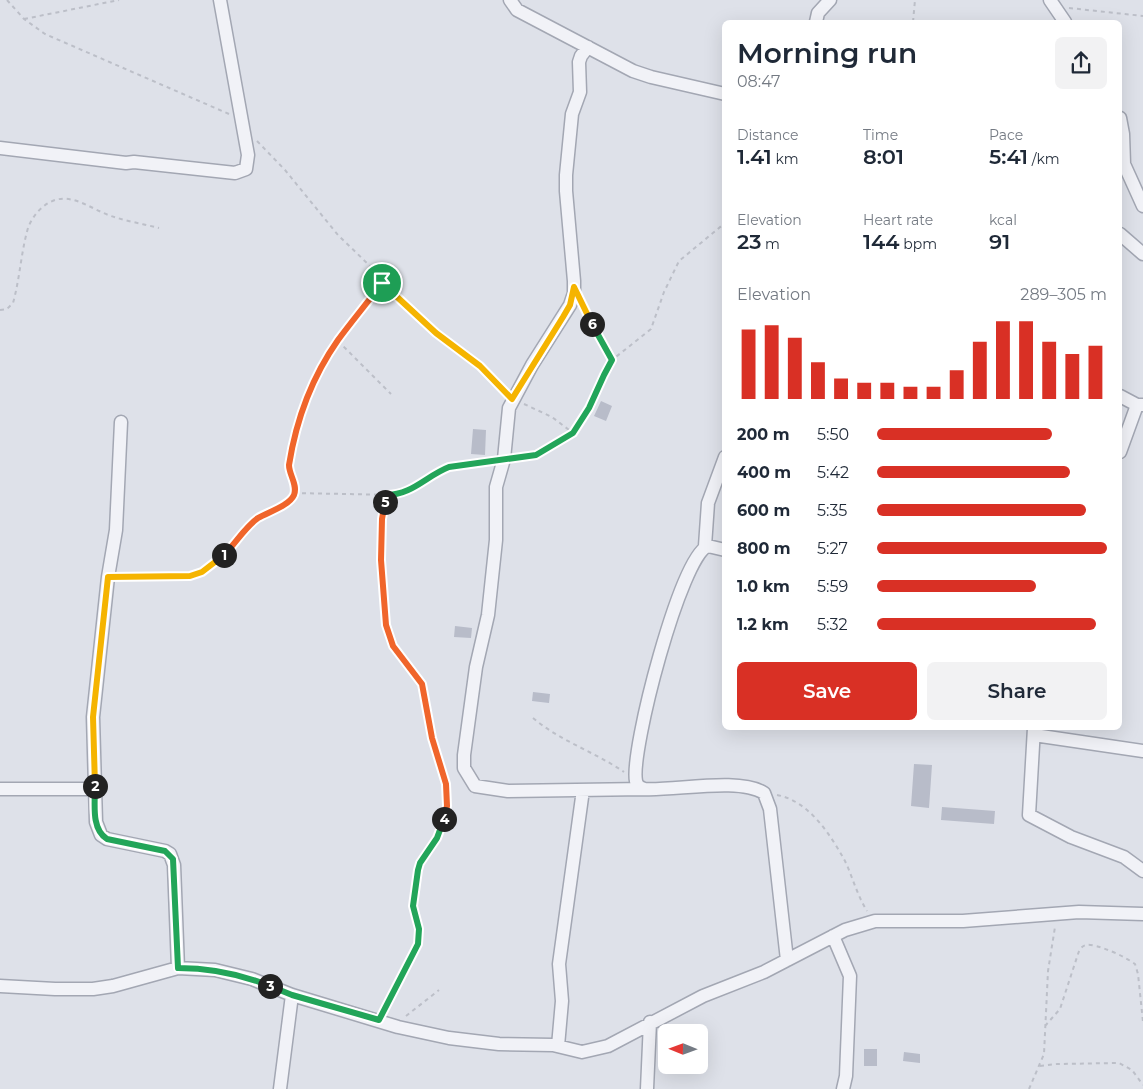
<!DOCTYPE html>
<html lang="en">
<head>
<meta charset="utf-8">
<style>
	:root { --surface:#fff; --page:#f2f2f3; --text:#1f2937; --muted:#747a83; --accent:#d93025 }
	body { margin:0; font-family:Montserrat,sans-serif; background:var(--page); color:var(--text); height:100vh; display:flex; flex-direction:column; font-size:19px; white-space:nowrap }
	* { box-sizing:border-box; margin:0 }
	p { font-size:16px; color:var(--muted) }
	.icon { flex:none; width:28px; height:28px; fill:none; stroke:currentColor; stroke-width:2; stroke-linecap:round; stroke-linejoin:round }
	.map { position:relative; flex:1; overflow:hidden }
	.sheet { position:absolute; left:722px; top:20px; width:400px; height:710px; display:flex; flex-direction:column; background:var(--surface); border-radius:8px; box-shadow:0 5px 20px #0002 }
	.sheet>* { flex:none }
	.needle { width:32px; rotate:271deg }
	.fabs { position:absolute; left:658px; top:1024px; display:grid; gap:10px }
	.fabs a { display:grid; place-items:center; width:50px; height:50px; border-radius:8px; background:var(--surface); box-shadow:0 5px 20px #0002; font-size:25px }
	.pin { position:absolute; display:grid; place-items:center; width:42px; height:42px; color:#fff; margin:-21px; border:2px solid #fff; border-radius:50%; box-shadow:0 1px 5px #0007 }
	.km { position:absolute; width:25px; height:25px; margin:-12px; border-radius:50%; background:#222; color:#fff; font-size:14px; line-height:25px; text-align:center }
	.round { display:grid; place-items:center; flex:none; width:52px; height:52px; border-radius:8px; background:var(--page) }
	.overview { display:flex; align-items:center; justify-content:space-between; height:85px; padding:0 15px }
	h1 { font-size:28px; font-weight:600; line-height:38px }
	.metrics { display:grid; grid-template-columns:repeat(3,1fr); gap:8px; height:85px; padding:5px 15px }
	.metrics div { display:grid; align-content:center }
	.metrics b { font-size:21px; font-weight:600 }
	.metrics small { font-size:14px; font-weight:400 }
	.metrics p { font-size:14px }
	.chart { height:140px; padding:10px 15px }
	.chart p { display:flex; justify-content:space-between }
	.chart svg { width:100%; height:90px; margin-top:5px; stroke:var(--accent); stroke-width:6 }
	.button { display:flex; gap:10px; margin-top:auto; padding:10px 15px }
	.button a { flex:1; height:58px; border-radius:8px; background:var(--accent); color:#fff; font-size:20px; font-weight:600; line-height:58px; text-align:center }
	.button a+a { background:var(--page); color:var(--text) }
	ul { padding:0 15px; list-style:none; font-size:16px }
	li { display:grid; grid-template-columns:80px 60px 1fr; align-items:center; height:38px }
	li i { height:12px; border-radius:6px; background:var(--accent) }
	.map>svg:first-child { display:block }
</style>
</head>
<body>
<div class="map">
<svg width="1143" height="1089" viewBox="0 0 1143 1089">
	<rect width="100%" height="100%" fill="#dee1e9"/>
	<path fill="#b8bcc9" d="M601,401L612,406L606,421L594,416Z
		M473,429L486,430L485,455L471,454Z
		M455,626L472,628L471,638L454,637Z
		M533,692L550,694L549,703L532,701Z
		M914,764L932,765L929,808L911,806Z
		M942,807L995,811L994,824L941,820Z
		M864,1049H877V1066H864Z
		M904,1052L920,1054V1063L903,1061Z"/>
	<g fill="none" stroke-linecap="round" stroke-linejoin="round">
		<defs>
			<path id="street" d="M510,0L517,10L633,71L651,77L725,94
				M1050,0L1065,22
				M816,22L818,13L830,0
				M588,47L581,56L579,62L580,92L572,114L566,175V191L574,281V293L570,305L532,365L509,408L504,459L496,487V540L488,615L476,667L464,755V768L475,786L508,791L644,789
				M1120,118L1123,134L1124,164L1143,206
				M0,148L126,163L134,162L235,173L246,169L248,155L220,0
				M1120,234L1143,254
				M1120,396L1137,405H1143
				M121,422L116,530L108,577L93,717L96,822L101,835L107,839L165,851L170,854L174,865L178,968
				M1120,452L1137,405
				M705,546L708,503L725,457
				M725,550L708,546C681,555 630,751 636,781C637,786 640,787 644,789C675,791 739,777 764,793L770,809L787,960
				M1034,728L1029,815L1071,837L1124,857L1143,871
				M1034,735L1143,751
				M0,789H95
				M833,936L850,976L846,1076L843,1089
				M0,986L55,989H93L113,986L178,968L215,970L252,979L292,995L398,1027L449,1038L499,1044L553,1045L582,1052L608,1046L703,996L764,972L845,930L875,921H963L1079,912L1143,914
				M558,1046L562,1001L559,964L583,790
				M280,1089L292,995
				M647,1089L650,1022"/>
		</defs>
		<use href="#street" stroke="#a3a7b3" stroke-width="15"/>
		<path stroke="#bcbfc8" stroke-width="2" stroke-dasharray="4 4" stroke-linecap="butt" d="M7,0L24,19L45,34L229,114
			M1069,8L1143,16
			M24,19L119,0
			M913,22L915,0
			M257,141L285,170L338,235L371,267L382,283L436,333L480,366L504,391
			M583,305L612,360
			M0,310L7,309L13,303C20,278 21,252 28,228C31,220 37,211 44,206C67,188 88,208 111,216C126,221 143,224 159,228
			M338,341L391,394
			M524,404L552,417L573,433
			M516,458L536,455L573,433L589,408L612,360L651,329L664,292L679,261L725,223
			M294,493L395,495C413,492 424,479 440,471C456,463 474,463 491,461
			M120,576L186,577L196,575L225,554L257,519L290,500L294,493L295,487L289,471L290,459L309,392L338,341L382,283
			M533,718C560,741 595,752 624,772
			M777,795C809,801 830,834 845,861C853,878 857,895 867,911
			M383,1011L418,944L419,929L413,910L418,870L420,863L437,838L445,815L447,796L443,772L432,739L422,684L393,646L386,625L381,560L382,519L386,495
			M406,1016L439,990
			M1045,1026L1060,1009L1078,954C1079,951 1081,946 1086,945C1096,943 1126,957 1135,964L1138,974L1143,1022
			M1040,1066L1057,1064L1119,1063L1132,1070L1143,1085
			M1029,1089L1044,1054L1048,971L1055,927"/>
		<use href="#street" stroke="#f1f2f7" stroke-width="12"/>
	</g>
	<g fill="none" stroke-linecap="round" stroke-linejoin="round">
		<defs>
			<path id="split-1" d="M224,555C235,544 245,527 258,518C268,512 289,506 294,495C298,485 289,475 289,465C296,421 312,377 338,340C352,321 368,302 382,283"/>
			<path id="split-2" d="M95,786L93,717L108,577L190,576L202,572L224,555"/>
			<path id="split-3" d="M95,786C95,804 91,829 107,839L165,851L173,859L178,968C211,968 240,974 270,986"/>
			<path id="split-4" d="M270,986L292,995L379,1020L418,944L419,929L413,906L418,870L420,863L437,838L444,819"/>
			<path id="split-5" d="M385,502L382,519L381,560L386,625L393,646L422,684L432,738L446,784L447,806L444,819"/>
			<path id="split-6" d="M385,502L386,495C412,495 426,476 449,467L536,455L573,433L589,408L604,375L612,360L592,324"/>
			<path id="split-7" d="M382,283L436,333L480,366L512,399L563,317L570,305L574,287L592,324"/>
		</defs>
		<use href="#split-1" stroke="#fff" stroke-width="10"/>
		<use href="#split-2" stroke="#fff" stroke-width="10"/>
		<use href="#split-3" stroke="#fff" stroke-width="10"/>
		<use href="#split-4" stroke="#fff" stroke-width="10"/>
		<use href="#split-5" stroke="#fff" stroke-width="10"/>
		<use href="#split-6" stroke="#fff" stroke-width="10"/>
		<use href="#split-7" stroke="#fff" stroke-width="10"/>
		<use href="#split-1" stroke="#f0652b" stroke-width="6"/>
		<use href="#split-2" stroke="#f5b400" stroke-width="6"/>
		<use href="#split-3" stroke="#22a559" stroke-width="6"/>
		<use href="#split-4" stroke="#22a559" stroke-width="6"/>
		<use href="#split-5" stroke="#f0652b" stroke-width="6"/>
		<use href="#split-6" stroke="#22a559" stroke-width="6"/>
		<use href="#split-7" stroke="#f5b400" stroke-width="6"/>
	</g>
</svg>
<div class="fabs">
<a><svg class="needle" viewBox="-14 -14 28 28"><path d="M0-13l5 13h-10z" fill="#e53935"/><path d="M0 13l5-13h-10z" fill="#747a83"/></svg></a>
</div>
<div class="pin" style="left:382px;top:283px;background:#1e9e55"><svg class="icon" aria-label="arrive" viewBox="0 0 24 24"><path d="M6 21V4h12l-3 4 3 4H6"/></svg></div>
<b class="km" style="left:224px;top:555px">1</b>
<b class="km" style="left:95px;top:786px">2</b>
<b class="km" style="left:270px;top:986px">3</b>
<b class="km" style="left:444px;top:819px">4</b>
<b class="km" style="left:385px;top:502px">5</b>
<b class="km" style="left:592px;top:324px">6</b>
<section class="sheet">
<div class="overview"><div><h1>Morning run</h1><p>08:47</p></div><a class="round"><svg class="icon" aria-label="share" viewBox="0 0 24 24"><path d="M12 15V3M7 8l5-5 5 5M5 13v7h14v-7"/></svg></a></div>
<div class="metrics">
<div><p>Distance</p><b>1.41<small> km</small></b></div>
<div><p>Time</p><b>8:01</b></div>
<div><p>Pace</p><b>5:41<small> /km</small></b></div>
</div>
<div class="metrics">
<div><p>Elevation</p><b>23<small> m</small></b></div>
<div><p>Heart rate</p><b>144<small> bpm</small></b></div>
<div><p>kcal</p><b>91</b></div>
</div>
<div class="chart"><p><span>Elevation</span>289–305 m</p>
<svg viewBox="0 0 160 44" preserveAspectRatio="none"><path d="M5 44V10M15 44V8M25 44V14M35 44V26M45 44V34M55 44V36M65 44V36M75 44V38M85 44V38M95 44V30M105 44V16M115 44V6M125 44V6M135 44V16M145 44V22M155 44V18"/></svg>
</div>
<ul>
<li><b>200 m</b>5:50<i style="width:76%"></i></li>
<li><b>400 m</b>5:42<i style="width:84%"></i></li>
<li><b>600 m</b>5:35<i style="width:91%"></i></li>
<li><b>800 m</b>5:27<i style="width:100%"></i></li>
<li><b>1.0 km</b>5:59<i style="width:69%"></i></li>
<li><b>1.2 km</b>5:32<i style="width:95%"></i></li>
</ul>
<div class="button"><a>Save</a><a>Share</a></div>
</section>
</div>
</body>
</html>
